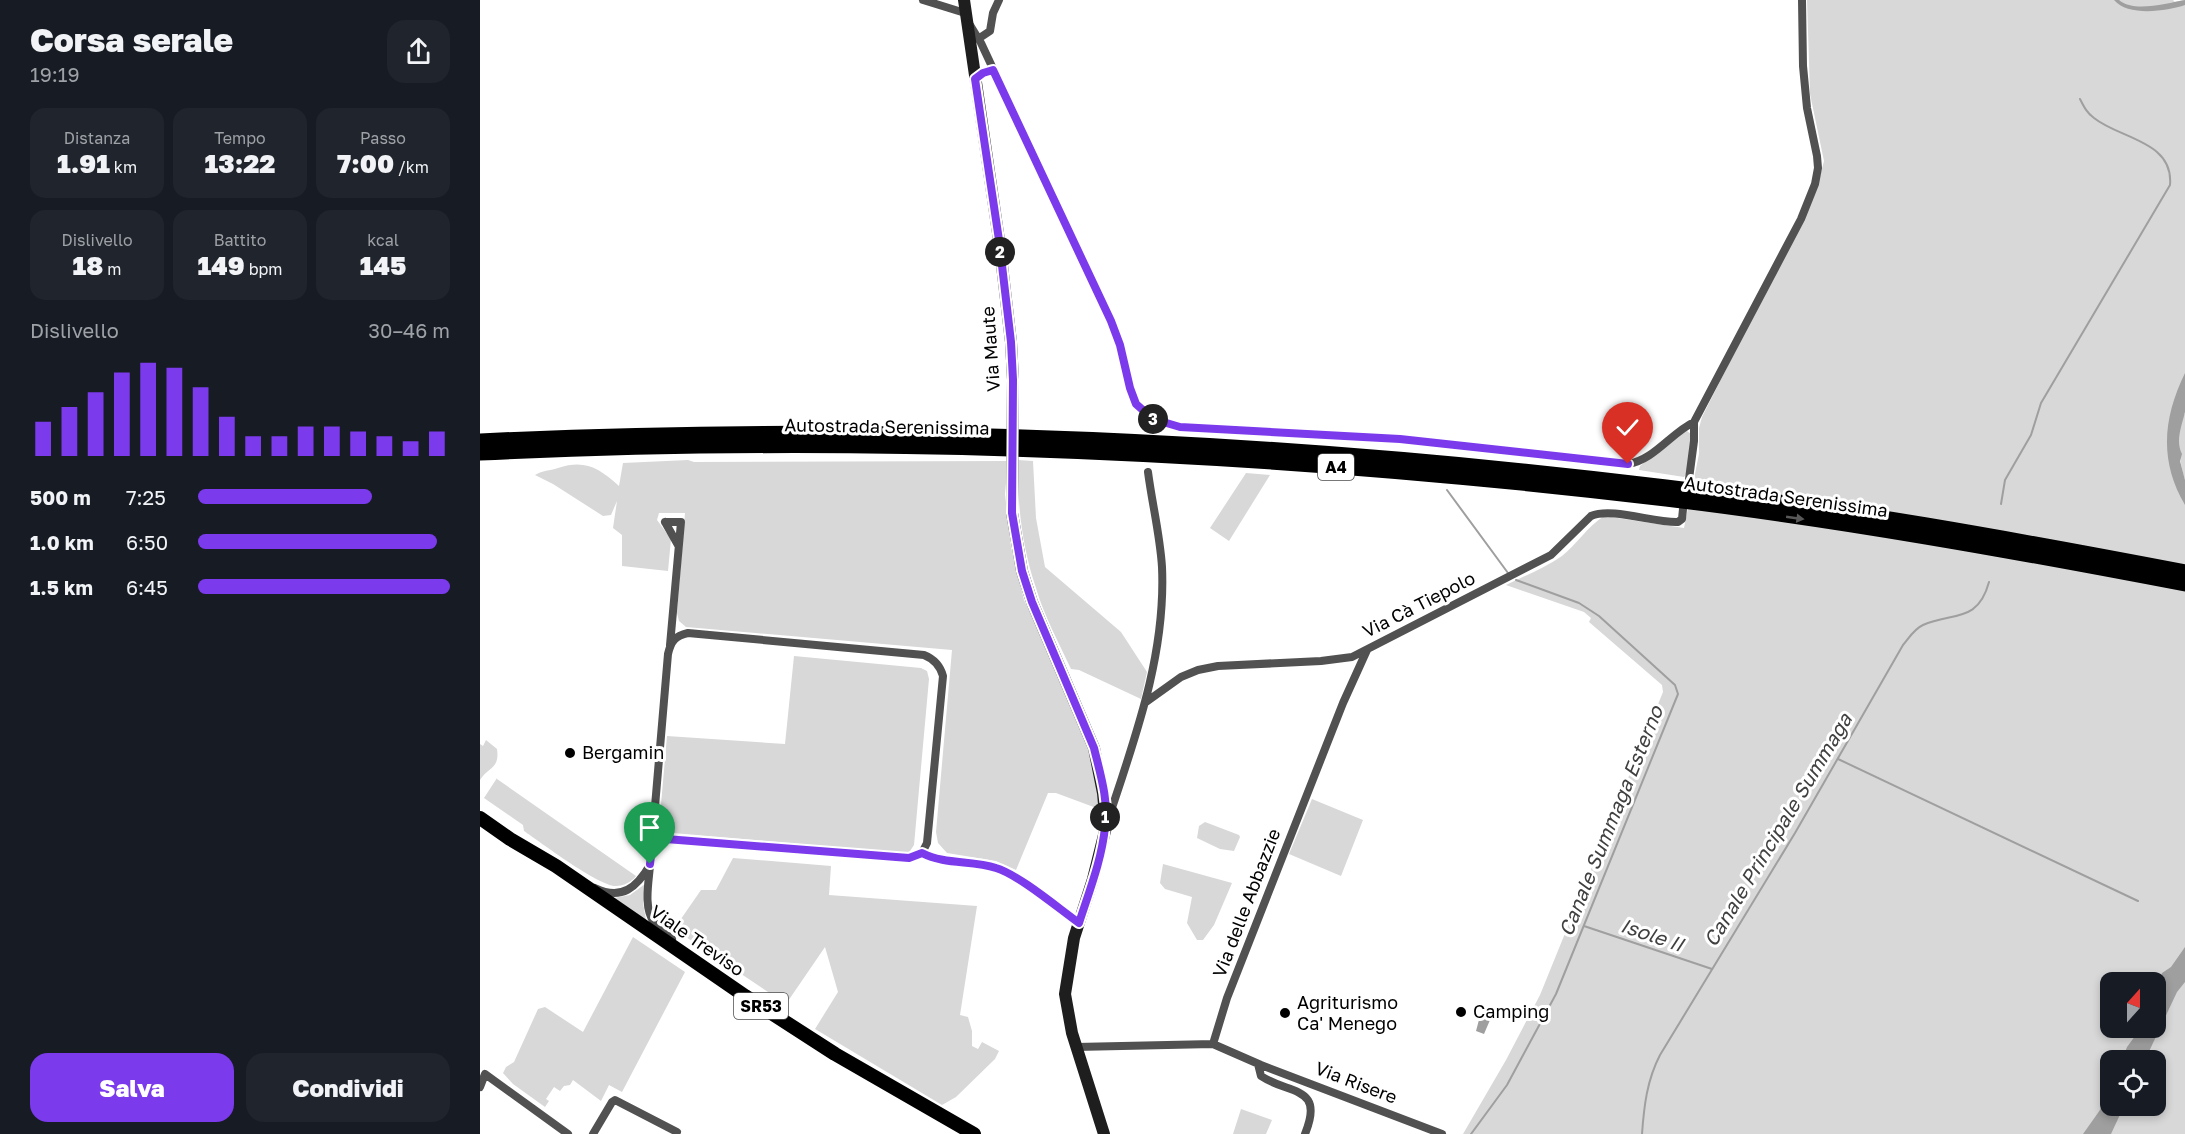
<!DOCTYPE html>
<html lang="it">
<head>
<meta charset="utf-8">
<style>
	:root { --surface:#171b24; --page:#20242c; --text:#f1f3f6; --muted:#9ea1a6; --accent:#7c3aed }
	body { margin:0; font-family:"Golos Text",sans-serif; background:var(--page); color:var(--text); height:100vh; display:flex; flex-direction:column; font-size:22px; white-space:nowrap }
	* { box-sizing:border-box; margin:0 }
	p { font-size:20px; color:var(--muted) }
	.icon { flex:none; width:33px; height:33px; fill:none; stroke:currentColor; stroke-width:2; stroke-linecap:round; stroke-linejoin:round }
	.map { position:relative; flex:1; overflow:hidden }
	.sheet { display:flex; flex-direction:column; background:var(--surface); width:480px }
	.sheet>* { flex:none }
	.needle { width:39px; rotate:21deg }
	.tools { position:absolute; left:1620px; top:972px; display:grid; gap:12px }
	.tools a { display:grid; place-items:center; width:66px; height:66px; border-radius:12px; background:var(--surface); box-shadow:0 3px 9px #0003; font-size:30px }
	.pin { position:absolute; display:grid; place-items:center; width:51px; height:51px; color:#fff; margin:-62px -26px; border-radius:50% 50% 50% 0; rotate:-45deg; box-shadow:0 0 6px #0007 }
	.pin .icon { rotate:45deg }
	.km { position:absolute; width:30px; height:30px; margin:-15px; border-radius:50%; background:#222; color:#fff; font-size:16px; line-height:30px; text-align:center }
	.round { display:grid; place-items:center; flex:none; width:63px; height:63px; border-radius:18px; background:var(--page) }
	.head { display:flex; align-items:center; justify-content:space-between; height:102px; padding:0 30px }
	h1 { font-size:33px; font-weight:800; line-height:45px }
	.stats { display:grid; grid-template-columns:repeat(3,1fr); gap:9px; height:102px; padding:6px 30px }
	.stats div { display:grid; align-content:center; border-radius:15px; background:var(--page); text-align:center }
	.stats b { font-size:26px; font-weight:800 }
	.stats small { font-size:16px; font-weight:400 }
	.stats p { font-size:16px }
	.chart { height:168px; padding:12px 30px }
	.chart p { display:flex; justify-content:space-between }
	.chart svg { width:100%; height:108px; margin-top:6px; stroke:var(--accent); stroke-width:6 }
	.cta { display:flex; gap:12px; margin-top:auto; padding:12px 30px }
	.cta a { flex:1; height:69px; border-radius:18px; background:var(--accent); color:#fff; font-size:24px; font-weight:800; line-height:69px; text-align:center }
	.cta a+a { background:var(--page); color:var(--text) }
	ul { padding:0 30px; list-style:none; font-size:20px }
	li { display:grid; grid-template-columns:96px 72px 1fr; align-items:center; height:45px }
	li i { height:15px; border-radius:8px; background:var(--accent) }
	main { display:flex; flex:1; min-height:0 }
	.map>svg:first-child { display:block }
</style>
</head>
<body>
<main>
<section class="sheet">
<div class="head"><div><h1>Corsa serale</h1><p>19:19</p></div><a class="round"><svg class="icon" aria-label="share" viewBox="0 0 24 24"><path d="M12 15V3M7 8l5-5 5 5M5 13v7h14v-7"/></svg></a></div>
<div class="stats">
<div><p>Distanza</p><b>1.91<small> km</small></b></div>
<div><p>Tempo</p><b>13:22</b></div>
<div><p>Passo</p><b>7:00<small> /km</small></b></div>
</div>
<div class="stats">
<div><p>Dislivello</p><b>18<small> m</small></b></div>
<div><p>Battito</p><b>149<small> bpm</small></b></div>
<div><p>kcal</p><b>145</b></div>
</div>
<div class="chart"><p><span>Dislivello</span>30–46 m</p>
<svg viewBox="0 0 160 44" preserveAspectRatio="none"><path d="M5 44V30M15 44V24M25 44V18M35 44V10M45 44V6M55 44V8M65 44V16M75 44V28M85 44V36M95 44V36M105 44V32M115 44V32M125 44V34M135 44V36M145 44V38M155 44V34"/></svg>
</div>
<ul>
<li><b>500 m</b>7:25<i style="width:69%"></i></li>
<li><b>1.0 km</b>6:50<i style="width:95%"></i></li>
<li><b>1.5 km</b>6:45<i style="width:100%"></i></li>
</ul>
<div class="cta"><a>Salva</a><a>Condividi</a></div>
</section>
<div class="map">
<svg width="1705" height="1134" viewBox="0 0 1705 1134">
	<rect width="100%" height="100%" fill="#fff"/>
	<path fill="#d8d8d8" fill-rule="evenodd" d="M1327,0H1693L1695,2L1705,0V381L1690,440L1705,494V1134H983L1026,1060L1060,995L1183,692L1182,685L1109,622L1111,618L1104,612L1026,585C1044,576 1065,568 1082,556C1097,544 1107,527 1124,516L1204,528L1219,454V428L1222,417L1336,191L1344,161L1330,94ZM1630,982H1676V1028H1630ZM1630,1060H1676V1106H1630Z
		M1705,413V480C1699,460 1694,431 1705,413Z
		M1207,431L1211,434L1207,473L1204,477L1159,470L1160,466L1201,432Z
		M208,460L214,462L528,461L525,494L531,547L544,600L560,632L605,735L616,773L619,809L576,793H568L536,870L516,861L467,853L458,843L456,832L472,650L206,627L199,621L197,613L205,513H179L177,520L191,539L188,571L142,566V535L133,528L137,501L131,515L123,516L73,484L55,475C63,470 69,471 78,468C105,459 119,468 139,486L143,463Z
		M538,460L553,461L556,518L565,567L641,632L667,672L661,699L599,670L591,669C579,643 564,616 556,588C542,547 537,503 538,460Z
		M766,473L790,475L749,541L730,528Z
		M314,656L441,668L447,671L449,679L434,845L430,851L426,853L193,833C184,831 180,825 180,816L187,736L305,744Z
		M6,740L17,749C20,769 8,767 0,780V744L3,746Z
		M17,778V779L156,876C152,882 143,886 136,886C120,887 60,842 44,831L43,825L4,798Z
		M832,799L883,820L861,876L809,854Z
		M725,822L759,835L760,837L754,851L740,849L717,838L719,826Z
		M253,858L351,866L349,895L497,906L480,1015L488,1017L492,1031V1046L498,1049L502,1042L519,1051L515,1059L476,1097L462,1105L335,1029L358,992L345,947L306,1004L194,929L221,890H236Z
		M683,864L752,883L734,925L723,940H717L707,923L712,897L685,889L680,883Z
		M165,884L163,903L166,920L134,898L150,895Z
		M153,937L205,972L142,1092L129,1085L121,1101L93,1080L90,1085L84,1086L80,1091L74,1087L66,1099L69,1101L65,1107L33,1084L23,1073L26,1067L34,1062L58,1009L65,1007L103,1032Z
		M761,1109L792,1120L786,1134H753Z"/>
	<path fill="#9f9f9f" d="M1634,0H1639C1654,13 1687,3 1705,0V5C1687,11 1648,17 1634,0Z
		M1705,373C1705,385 1705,401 1705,412C1702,425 1695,441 1702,454L1700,461L1705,480V505C1679,461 1683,418 1705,373Z
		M1705,947V982L1697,992L1665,1060H1642L1647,1047L1661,1028H1676V990L1682,973L1691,967Z
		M1000,1016L1010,1020L1004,1034L996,1031Z
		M1630,1087V1106H1644L1631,1134H1603L1620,1110Z"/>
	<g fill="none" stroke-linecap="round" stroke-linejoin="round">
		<path stroke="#9f9f9f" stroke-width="2" d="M967,490L1028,573
			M1521,504L1525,480L1551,435L1561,403L1690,185C1694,141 1640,139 1614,118C1607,113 1604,107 1600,99
			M1358,759L1658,901
			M1104,926L1232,969
			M991,1134L1027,1085L1076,994L1198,694L1195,685L1119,616L1099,603L1036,580
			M1162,1134C1164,1106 1167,1080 1180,1055L1315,833L1423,645C1429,638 1434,629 1443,625C1473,612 1498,623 1509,582"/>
		<path stroke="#515151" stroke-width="8" d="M443,0L485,13
			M490,25L501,43L631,321L640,345L650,388L656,404L673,419L700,427L920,439L1148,464C1174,460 1191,433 1214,422
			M498,39L510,31L513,13L519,0
			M495,79L503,73L513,70
			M1209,479L1214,441V422L1321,219L1335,184L1338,168L1337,156L1327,108L1323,66L1322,0
			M185,522H201L190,645
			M185,522L198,545
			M666,702L701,677L718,670L738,666L841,661L872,657L1071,555L1111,516C1132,507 1174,523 1198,522L1202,519L1203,509
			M628,820C655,738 686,655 682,567C680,535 672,503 668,472
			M173,838L429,858L442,853C465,865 492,860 516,868C538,875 578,908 599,923
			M170,865L188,654C191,641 195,636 208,633L444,655C454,659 460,665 463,676L447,843L442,853
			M115,888C142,901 157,887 170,865C169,881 163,908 174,922C178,928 186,933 192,939
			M733,1044L781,1065L962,1134
			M596,1047L733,1044L747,998L863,703L887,650
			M778,1064L781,1076C809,1095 845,1085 825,1134
			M0,1087L5,1074L88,1134
			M113,1134L132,1102L135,1100L197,1132"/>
		<path stroke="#1e1e1e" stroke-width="12" d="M484,0L519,240L531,342L533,380L532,513L542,571L552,602L614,748L623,793L626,827L613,879L594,938L585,994L592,1033L624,1134"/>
		<path stroke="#000" stroke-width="14" d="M0,818L30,839L76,866L265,996L355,1054L494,1134"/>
		<path stroke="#000" stroke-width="15" d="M0,441C396,422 793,439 1186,487C1360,508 1533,539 1705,572
			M0,453C396,434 792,452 1186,499C1360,520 1533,551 1705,584"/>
	</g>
	<defs><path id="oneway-solid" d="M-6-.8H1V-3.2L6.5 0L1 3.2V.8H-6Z" transform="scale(1.5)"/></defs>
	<use fill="#595959" href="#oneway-solid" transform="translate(1315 518) rotate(8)"/>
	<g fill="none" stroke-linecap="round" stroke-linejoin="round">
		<defs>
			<path id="route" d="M170,864L173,838L429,858L442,853C465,865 492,860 516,868C539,875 578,908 599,923C609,892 622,859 625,827C629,801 620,773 614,748L552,602L542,571L532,513L533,380L531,342L519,240L495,79L503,73L513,70L631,321L640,345L650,388L656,404L673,419L700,427L920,439L1148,464"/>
		</defs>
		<use href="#route" stroke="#fff" stroke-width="12"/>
		<use href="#route" stroke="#7c3aed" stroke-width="8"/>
	</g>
	<g fill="#000" stroke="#fff" stroke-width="2">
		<circle cx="90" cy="753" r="6"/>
		<circle cx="981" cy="1012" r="6"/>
		<circle cx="805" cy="1013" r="6"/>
	</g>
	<g text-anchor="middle" stroke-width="6" stroke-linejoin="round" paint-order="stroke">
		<g fill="#fff" stroke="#4c4c4c" stroke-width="1.5">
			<rect x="838" y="454" width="36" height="26" rx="4.5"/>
			<rect x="254" y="993" width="54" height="26" rx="4.5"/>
		</g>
		<g font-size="16" font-weight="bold" fill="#000">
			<text x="856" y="473">A4</text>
			<text x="281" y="1012">SR53</text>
		</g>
		<g font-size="18" fill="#000" stroke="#fff">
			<text transform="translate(511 349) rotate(-94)" y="6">Via Maute</text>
			<text transform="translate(407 427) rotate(1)" y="6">Autostrada Serenissima</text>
			<text transform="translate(1306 497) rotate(8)" y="6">Autostrada Serenissima</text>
			<text transform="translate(939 605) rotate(-27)" y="6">Via Cà Tiepolo</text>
			<text transform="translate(767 903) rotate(-69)" y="6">Via delle Abbazzie</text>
			<text transform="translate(217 941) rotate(35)" y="6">Viale Treviso</text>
			<text transform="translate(876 1083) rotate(21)" y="6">Via Risere</text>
		</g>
		<g font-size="18" fill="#000" stroke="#fff" text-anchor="start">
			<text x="102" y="759">Bergamin</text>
			<text x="817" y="1009">Agriturismo<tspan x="817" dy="21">Ca' Menego</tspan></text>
			<text x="993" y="1018">Camping</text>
		</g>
		<g font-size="20" font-style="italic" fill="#404040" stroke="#fff">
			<text transform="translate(1131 821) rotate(-68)" y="7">Canale Summaga Esterno</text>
			<text transform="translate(1298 830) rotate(-59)" y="7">Canale Principale Summaga</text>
			<text transform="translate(1172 935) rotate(19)" y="7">Isole II</text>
		</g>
	</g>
</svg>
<div class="tools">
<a><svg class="needle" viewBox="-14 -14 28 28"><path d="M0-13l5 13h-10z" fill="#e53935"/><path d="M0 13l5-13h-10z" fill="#9ea1a6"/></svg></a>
<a><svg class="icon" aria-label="locate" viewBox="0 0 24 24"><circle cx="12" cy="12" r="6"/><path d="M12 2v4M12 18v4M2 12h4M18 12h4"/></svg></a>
</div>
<div class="pin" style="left:170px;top:864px;background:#1e9e55"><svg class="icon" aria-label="arrive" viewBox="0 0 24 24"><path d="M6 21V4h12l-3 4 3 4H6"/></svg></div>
<div class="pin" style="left:1148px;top:464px;background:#d93025"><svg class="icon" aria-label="check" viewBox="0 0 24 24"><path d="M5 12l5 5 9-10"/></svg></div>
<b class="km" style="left:625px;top:817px">1</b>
<b class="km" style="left:520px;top:252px">2</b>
<b class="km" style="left:673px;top:419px">3</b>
</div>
</main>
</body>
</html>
